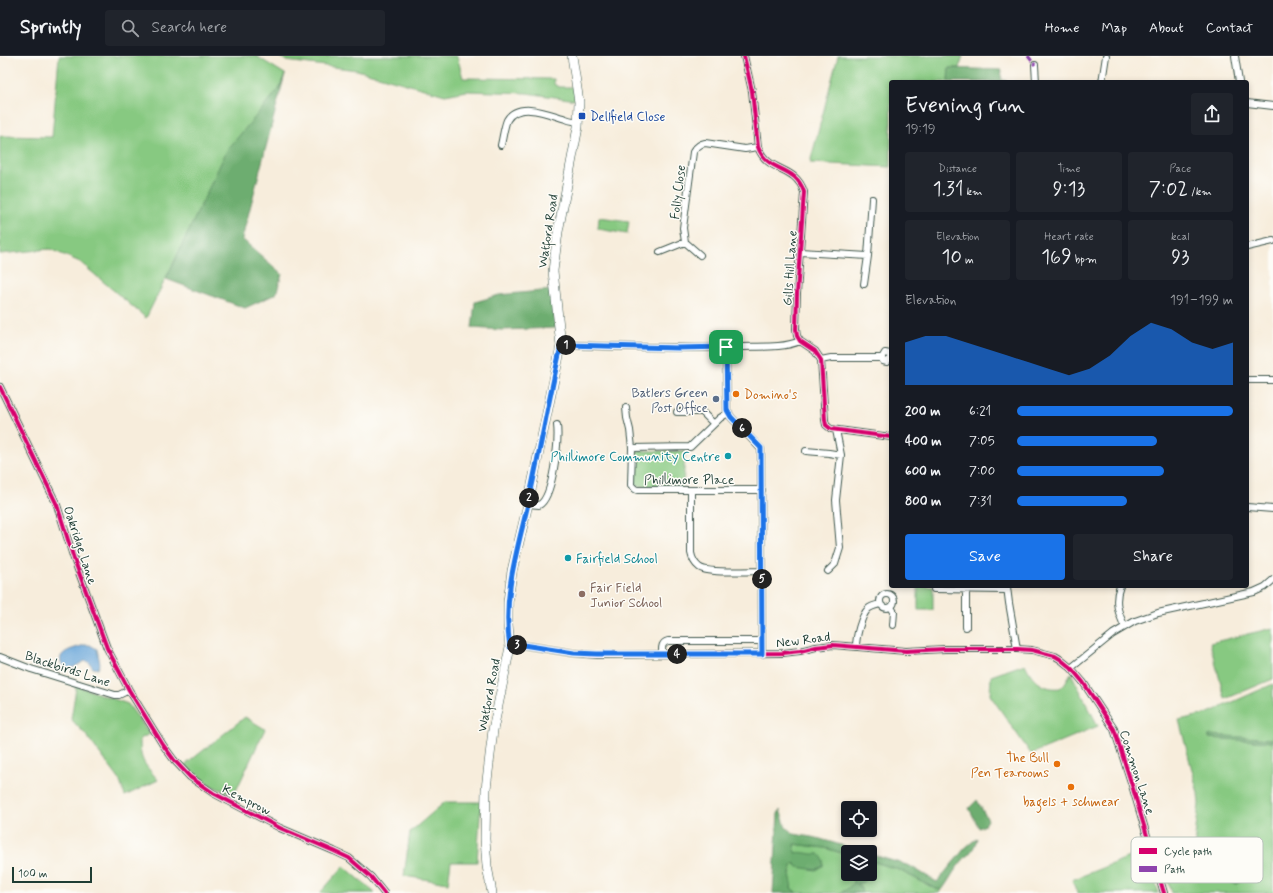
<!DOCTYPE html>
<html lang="en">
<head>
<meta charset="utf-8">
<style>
	:root { --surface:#171b24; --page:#20242c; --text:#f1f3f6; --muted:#9ea1a6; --line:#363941; --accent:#1a73e8 }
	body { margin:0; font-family:Mynerve,sans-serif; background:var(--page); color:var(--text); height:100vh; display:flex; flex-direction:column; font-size:15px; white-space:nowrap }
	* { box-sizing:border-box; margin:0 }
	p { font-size:13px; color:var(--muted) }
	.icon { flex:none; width:22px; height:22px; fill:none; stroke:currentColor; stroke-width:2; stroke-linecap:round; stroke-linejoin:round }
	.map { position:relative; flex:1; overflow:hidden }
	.panel { position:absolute; left:889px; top:24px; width:360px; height:508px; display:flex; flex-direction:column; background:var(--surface); border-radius:4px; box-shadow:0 2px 6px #0003 }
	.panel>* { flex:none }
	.fabs { position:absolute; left:841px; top:745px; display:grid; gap:8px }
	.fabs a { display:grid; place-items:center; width:36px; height:36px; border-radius:4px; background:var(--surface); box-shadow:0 2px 6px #0003; font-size:20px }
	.scale { position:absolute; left:12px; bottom:10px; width:80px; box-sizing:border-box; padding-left:4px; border:2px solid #1f3d34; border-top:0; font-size:11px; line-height:14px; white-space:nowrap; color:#1f3d34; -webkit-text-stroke:3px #fdfcf7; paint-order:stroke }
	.pin { position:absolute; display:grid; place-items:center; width:34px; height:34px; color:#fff; margin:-17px; border-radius:8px; box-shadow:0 2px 6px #0006 }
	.km { position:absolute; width:20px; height:20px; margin:-10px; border-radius:50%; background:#222; color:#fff; font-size:11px; line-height:20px; text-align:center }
	.round { display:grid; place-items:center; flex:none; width:42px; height:42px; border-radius:4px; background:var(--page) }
	.headline { display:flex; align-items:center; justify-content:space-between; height:68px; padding:0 16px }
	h1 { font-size:22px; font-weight:600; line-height:30px }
	.stats { display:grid; grid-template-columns:repeat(3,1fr); gap:6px; height:68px; padding:4px 16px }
	.stats div { display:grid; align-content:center; border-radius:4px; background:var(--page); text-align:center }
	.stats b { font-size:20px; font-weight:600 }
	.stats small { font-size:11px; font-weight:400 }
	.stats p { font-size:11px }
	.chart { height:112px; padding:8px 16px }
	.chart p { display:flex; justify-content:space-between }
	.chart svg { width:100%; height:72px; margin-top:4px; fill:var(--accent); opacity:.7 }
	.button { display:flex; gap:8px; margin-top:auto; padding:8px 16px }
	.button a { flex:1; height:46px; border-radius:4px; background:var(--accent); color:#fff; font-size:16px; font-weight:600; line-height:46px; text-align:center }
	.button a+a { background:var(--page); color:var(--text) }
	ul { padding:0 16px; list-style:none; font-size:13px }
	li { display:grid; grid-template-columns:64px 48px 1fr; align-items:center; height:30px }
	li i { height:10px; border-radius:5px; background:var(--accent) }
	header { display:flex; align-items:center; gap:24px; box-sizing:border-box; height:56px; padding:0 20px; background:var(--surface); border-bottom:1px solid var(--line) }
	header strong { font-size:19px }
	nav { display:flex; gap:22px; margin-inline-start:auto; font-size:14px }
	.search { width:280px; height:36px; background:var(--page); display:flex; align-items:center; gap:10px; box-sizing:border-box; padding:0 14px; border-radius:4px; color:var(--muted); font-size:15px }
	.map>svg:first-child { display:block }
</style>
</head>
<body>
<header>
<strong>Sprintly</strong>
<div class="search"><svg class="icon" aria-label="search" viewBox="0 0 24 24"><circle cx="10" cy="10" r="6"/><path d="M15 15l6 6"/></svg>Search here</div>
<nav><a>Home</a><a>Map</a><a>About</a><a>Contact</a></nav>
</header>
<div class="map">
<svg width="1273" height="837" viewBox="0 0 1273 837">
	<rect width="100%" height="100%" fill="#fdfcf7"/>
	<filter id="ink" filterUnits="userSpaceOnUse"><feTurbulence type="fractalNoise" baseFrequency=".025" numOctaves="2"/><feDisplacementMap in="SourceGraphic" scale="8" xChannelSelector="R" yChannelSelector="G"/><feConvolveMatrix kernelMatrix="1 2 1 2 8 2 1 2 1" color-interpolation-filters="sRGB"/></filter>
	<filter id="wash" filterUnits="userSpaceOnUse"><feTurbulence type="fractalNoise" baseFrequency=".012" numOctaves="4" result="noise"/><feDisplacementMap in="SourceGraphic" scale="16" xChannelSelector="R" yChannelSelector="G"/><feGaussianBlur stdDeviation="0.9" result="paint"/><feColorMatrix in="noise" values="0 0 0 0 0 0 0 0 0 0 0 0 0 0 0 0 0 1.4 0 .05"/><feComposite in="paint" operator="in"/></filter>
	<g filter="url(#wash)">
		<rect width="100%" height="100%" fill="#f7eddc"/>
		<path fill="#87c981" stroke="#53835a" d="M59,0H256L285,18L279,33L172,210L146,262L80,206L50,193L0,198V80L52,81Z
			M280,0H457L463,22L554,23V28L559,31H575L576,44L526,37L467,35L445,39L357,14L286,5Z
			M838,0H963L959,12H949L948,26H891V111L810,107Z
			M599,161L629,165L627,178L598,173Z
			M638,395H685L683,432L636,430L634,427L635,399Z
			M918,530L933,531V554H918Z
			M1273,572V623L1225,643L1210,587Z
			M1025,608C1032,623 1042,634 1060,632L1065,627L1071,617L1098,670L1031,698L990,639L991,620Z
			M1273,628V683L1209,680L1210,682L1273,686V837H1172C1170,830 1166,822 1166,815C1167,804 1177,807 1184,806C1189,805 1195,801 1197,797L1195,781L1199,748L1198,737L1179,664L1206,658Z
			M74,629L128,648L150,678L140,683C140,706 144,707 158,724L125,740L119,723L86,679L71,663L76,632Z
			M245,661L265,673L234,739L207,728L196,720L185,709Z
			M445,746H481L477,806H451L448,827L404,820L410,776Z
			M794,788L825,792L848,799V818H870V804L897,813L936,833L941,834L939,837H797L791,832C790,823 788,813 795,806Z
			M1144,795L1159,837H1077L1072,824Z
			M344,810L375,837H320Z"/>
		<path fill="#6dad6f" stroke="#467552" d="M949,12L1002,14L1001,23L1008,26H948Z
			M285,18L242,183L282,218L276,238L245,252L166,223L227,94L279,33Z
			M551,234L556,272L502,274L472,272L475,246L499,239Z
			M1209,679L1273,683V686L1209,682Z
			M977,744L988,764L985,769L979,772L969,752Z
			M780,754L786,771L794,778L817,782L865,796H848V799L825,792L794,788L795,797C802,795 810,799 819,798C823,802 824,804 823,810L816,814L798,811L794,807L791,810L790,819L792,827L791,832L797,837H773L778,758Z
			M977,782C974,797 966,799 958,810C952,818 948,826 942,834L936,833L897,813L871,805L870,812V798L910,810L937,826L965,792Z
			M1217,810H1222L1246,823L1236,828L1231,827L1227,823C1221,823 1217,822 1213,817V815Z
			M853,818H869C868,824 862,827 857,828L860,830L862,837H840L847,833L853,827Z"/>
		<path fill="#67a5d9" stroke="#437186" d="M84,589H90L97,593L100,608L98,613L93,612L89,606L85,605C80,607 76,611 71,612C63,614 57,603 63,598C68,593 77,592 84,589Z"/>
	</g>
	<g filter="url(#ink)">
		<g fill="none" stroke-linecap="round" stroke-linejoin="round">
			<defs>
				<path id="minor" d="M744,0L752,35L758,91C768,118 795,108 804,136L797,238L796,273L797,280L800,285L815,295L821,304L825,364L826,369L831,373L891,381
					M1235,0L1239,26
					M1035,9L1036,26
					M1102,26L1106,0
					M1247,47L1273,50
					M501,89C503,81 504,71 507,64C519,44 551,59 566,63C570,65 575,65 579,66
					M1247,191L1273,185
					M660,196L685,186
					M800,196L868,200
					M700,199L685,186L683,172L693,96C696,91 699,88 705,87L745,93L758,91
					M864,228L868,200L872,143
					M561,290L566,289C624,291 682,293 740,291C759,290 781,293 800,285
					M726,291L727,354L731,361L761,393L762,598
					M882,302L885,297L890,298L891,300
					M821,304L831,302H882L883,305L887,306L891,303
					M1247,324H1273
					M0,331L57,449L74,503L107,592L129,634L163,689L174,704L190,721L213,737L280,772L334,795L349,802L371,821L384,837
					M626,352L627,362L630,374L632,392
					M677,356H702L714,368
					M728,357L720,362L690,391L632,392L631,429L635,433L637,434H762
					M806,395L829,397L841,399
					M691,434V497C692,502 694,507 699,511C707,518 749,515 762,515
					M528,448L539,449C553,442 559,385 557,369
					M1247,451L1273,453
					M828,515L835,508L840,492L836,444L841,399L836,374
					M1120,530C1114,545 1118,557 1125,571
					M1007,531L1009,547L1017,593
					M934,533L1007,534
					M966,533V571
					M880 545a7 7 0 1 1 14 0a7 7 0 1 1-14 0Z
					M891,551L894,556L893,569
					M510,591L523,589L573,597L597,599L783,597L800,595L816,591L833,589L906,595L945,593H1017L1032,594L1055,600L1060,603L1071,612L1083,626L1114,673L1131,726L1164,837
					M856,591C856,581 861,560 868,553C871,550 876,549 880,548
					M662,598C662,592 661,587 668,585H762
					M0,601L31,613L115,639H119L129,634
					M1071,612L1113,578L1135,565L1158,557L1254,536L1265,531L1273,524"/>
				<path id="secondary" d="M492,837L487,810L485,783L486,733L493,674L510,591L508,569V546L512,515L528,448L561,290L553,215L558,176L578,71L579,46L572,0"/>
			</defs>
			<use href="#minor" stroke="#3f574d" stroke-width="8"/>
			<use href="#secondary" stroke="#3f574d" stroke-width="10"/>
			<use href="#minor" stroke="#fff" stroke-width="6"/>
			<use href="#secondary" stroke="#fff" stroke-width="9"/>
			<path stroke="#8e44ad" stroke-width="3" stroke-dasharray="6 3" stroke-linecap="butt" d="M1028,0L1035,9"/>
			<defs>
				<path id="cycleway" d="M744,0L752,35L758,91C768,118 795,108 804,136L797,238L796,273L797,280L800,285L815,295L821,304L825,364L826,369L831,373L891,381
					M0,331L57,449L74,503L107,592L129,634L163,689L174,704L190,721L213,737L280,772L334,795L349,802L371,821L384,837
					M510,591L523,589L573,597L597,599L783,597L800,595L816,591L833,589L906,595L945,593H1017L1032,594L1055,600L1060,603L1071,612L1083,626L1114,673L1131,726L1164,837"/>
			</defs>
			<use href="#cycleway" stroke="#fdfcf7" stroke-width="6"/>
			<use href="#cycleway" stroke="#d6006c" stroke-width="4"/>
		</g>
	</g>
	<g fill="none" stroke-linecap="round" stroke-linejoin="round" filter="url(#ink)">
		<defs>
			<path id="route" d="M566,289L678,292L726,291L727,354L731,361L761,392L762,598H597L574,597L523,589L510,591C502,542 517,495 528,448C540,395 549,342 561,290Z"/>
		</defs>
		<use href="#route" stroke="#fff" stroke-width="8"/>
		<use href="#route" stroke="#1a73e8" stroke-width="5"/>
	</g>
	<rect fill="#1a4fb4" stroke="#fdfcf7" stroke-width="1.5" x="578" y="56" width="8" height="8" rx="2"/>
	<g fill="#e8710a" stroke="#fdfcf7" stroke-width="1.5">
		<circle cx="736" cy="338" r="4"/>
		<circle cx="1057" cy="708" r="4"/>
		<circle cx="1071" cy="731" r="4"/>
	</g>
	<circle fill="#5c6f8a" stroke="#fdfcf7" stroke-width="1.5" cx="716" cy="343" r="4"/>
	<g fill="#0f9aa8" stroke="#fdfcf7" stroke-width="1.5">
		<circle cx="728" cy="400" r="4"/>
		<circle cx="568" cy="502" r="4"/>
	</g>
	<circle fill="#8d6e63" stroke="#fdfcf7" stroke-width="1.5" cx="582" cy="538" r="4"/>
	<g text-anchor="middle" stroke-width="3" stroke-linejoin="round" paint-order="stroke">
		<g font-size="13" fill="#164399" stroke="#fdfcf7" text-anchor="start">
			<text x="590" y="65">Dellfield Close</text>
		</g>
		<g font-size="13" fill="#1f3d34" stroke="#fdfcf7">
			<text transform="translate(677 136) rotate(-83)" y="5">Folly Close</text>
			<text transform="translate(547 175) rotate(-81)" y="5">Watford Road</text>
			<text transform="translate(789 212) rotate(-86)" y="5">Gills Hill Lane</text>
			<text x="689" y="428">Phillimore Place</text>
			<text transform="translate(81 489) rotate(72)" y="5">Oakridge Lane</text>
			<text transform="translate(803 583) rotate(-7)" y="5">New Road</text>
			<text transform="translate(68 612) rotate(18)" y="5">Blackbirds Lane</text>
			<text transform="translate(488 639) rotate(-79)" y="5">Watford Road</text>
			<text transform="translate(1138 716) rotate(72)" y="5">Common Lane</text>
			<text transform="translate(247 743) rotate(27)" y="5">Kemprow</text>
		</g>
		<g font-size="13" fill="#4e5e75" stroke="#fdfcf7" text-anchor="end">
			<text x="708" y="341">Batlers Green<tspan x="708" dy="15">Post Office</tspan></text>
		</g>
		<g font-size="13" fill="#c56008" stroke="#fdfcf7" text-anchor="start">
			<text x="744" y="343">Domino's</text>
			<text x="1049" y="706" text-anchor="end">The Bull<tspan x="1049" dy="15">Pen Tearooms</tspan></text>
			<text x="1071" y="750" text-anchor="middle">bagels + schmear</text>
		</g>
		<g font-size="13" fill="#0d838f" stroke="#fdfcf7" text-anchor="end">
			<text x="720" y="405">Phillimore Community Centre</text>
			<text x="576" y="507" text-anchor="start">Fairfield School</text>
		</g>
		<g font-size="13" fill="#785e54" stroke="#fdfcf7" text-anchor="start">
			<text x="590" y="536">Fair Field<tspan x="590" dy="15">Junior School</tspan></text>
		</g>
	</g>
	<rect x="1131" y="781" width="132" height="46" rx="6" fill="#fdfcf7" stroke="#bac3bc" stroke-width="1"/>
	<rect x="1139" y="792" width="18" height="6" fill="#d6006c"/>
	<rect x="1139" y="810" width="18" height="6" fill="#8e44ad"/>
	<g font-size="11" fill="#1f3d34">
		<text x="1164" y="799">Cycle path</text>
		<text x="1164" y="817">Path</text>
	</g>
</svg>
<div class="fabs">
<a><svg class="icon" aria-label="locate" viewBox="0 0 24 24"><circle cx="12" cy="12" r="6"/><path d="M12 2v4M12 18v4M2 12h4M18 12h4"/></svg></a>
<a><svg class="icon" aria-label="layers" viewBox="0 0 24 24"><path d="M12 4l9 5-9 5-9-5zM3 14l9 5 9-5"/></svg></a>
</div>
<div class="scale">100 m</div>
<div class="pin" style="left:726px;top:291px;background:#1e9e55"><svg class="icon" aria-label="arrive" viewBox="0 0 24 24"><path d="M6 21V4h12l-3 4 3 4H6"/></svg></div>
<b class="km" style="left:566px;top:289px">1</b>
<b class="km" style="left:529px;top:442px">2</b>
<b class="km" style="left:517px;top:589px">3</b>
<b class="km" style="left:677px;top:598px">4</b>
<b class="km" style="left:762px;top:523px">5</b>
<b class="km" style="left:742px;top:372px">6</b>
<section class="panel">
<div class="headline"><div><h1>Evening run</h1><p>19:19</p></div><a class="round"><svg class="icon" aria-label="share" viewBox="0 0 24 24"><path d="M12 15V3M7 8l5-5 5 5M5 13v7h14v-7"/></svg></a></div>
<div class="stats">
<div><p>Distance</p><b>1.31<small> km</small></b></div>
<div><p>Time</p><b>9:13</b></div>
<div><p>Pace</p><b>7:02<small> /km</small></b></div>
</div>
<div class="stats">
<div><p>Elevation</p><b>10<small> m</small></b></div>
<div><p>Heart rate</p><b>169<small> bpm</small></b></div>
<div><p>kcal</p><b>93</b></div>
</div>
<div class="chart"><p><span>Elevation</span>191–199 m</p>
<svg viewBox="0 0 160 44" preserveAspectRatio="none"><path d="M0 44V18L10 14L20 14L30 18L40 22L50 26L60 30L70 34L80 38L90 34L100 26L110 14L120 6L130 10L140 18L150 22L160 18V44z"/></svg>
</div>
<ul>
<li><b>200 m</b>6:21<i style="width:100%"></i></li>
<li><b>400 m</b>7:05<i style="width:65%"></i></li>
<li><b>600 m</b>7:00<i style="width:68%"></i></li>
<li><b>800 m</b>7:31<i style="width:51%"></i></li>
</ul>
<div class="button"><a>Save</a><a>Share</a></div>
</section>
</div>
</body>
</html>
